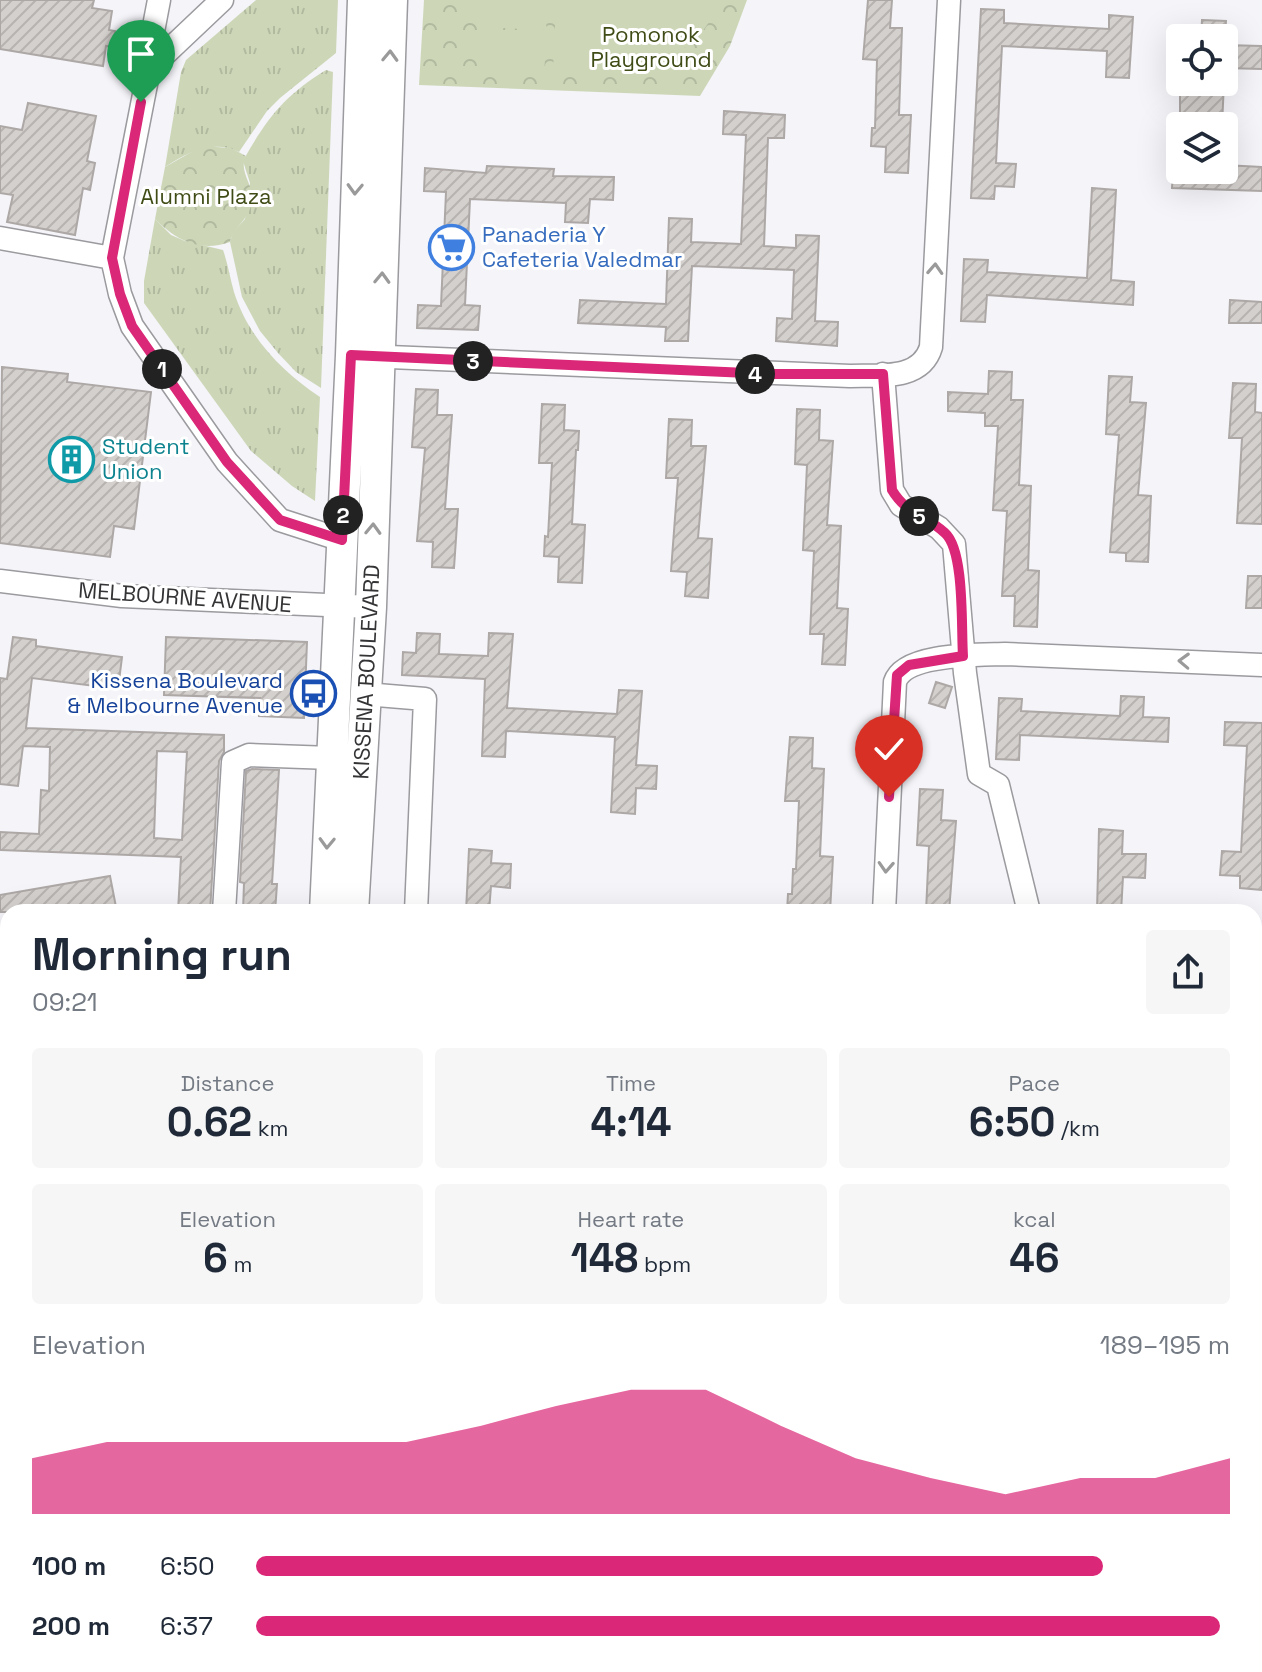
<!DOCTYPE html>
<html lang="en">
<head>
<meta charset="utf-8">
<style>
	:root { --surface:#fff; --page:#f6f6f7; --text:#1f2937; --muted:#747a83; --accent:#db2777 }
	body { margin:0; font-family:"Space Grotesk",sans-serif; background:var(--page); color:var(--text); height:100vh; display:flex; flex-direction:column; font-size:30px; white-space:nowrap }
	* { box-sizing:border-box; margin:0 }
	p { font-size:26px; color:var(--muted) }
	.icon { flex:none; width:44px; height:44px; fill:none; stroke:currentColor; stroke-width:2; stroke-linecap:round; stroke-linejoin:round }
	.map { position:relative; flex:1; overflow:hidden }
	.drawer { position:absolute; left:0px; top:904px; width:1262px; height:768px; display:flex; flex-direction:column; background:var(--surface); border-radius:24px 24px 0 0; box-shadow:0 8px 32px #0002 }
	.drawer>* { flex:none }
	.controls { position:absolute; left:1166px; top:24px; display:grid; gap:16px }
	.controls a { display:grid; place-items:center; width:72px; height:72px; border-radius:8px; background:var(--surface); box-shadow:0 8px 32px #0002; font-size:40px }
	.pin { position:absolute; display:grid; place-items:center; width:68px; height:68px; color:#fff; margin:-82px -34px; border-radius:50% 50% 50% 0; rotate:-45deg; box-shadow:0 0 8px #0007 }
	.pin .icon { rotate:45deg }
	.km { position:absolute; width:40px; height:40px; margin:-20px; border-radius:50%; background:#222; color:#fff; font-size:22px; line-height:40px; text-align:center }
	.round { display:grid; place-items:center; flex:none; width:84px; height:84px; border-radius:8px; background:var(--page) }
	.headline { display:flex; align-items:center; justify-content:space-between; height:136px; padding:0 32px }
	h1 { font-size:44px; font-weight:700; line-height:60px }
	.metrics { display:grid; grid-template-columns:repeat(3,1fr); gap:12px; height:136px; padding:8px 32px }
	.metrics div { display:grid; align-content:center; border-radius:8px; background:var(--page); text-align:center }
	.metrics b { font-size:40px; font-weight:700 }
	.metrics small { font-size:22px; font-weight:400 }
	.metrics p { font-size:22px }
	.chart { height:224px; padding:16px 32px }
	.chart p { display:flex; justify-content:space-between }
	.chart svg { width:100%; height:144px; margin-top:8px; fill:var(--accent); opacity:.7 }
	ul { padding:0 32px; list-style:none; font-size:26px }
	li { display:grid; grid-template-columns:128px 96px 1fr; align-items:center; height:60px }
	li i { height:20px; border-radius:10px; background:var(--accent) }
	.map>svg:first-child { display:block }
</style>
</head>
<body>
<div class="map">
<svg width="1262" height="1672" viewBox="0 0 1262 1672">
	<defs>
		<pattern id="grass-tufts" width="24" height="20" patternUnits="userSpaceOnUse" patternTransform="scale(2)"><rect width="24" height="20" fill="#cdd7b8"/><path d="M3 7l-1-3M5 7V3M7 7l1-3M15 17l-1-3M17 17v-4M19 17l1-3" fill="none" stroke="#b1b99f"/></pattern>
		<pattern id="park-crowns" width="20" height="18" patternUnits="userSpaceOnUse" patternTransform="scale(2)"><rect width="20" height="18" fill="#cdd7b8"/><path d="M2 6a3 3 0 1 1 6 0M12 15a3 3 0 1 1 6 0" fill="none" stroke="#b1b99f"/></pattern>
		<pattern id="building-hatch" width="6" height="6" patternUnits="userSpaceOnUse" patternTransform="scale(2)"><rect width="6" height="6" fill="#d4d0cd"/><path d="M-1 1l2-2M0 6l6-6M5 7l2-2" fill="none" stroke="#b7b3b1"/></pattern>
	</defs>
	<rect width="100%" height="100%" fill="#f4f4f9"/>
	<path fill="url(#grass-tufts)" d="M256,0H338L336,53L280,98L267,111L239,152C214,139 187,152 165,167L181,72L186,60Z
		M326,70L333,72L321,388L296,372L278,353L260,331L242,297L230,242L233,232L245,219L250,183L243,161C267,118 284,96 326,70Z
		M155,219L171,235L185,241L223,250C228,264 230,278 234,292C248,337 282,372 320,397L315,501L292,486L251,451L144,303V281Z"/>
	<path fill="url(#park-crowns)" d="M424,0H747L730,46L700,96L419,85Z
		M202,146L231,148L246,156C238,172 254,184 252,201C250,219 234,226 230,242C200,253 176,240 155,219L165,167Z"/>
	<path fill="#cdd7b8" d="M482,0H548L546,30L481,27Z
		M556,0H724L698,38L642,79L553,72Z
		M480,30L547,33L544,73L479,71Z"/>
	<path fill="url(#building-hatch)" stroke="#ada8a6" stroke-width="2" fill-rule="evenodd" d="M0,0H94L92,8L112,11L109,30L115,31L113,47L106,46L103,66L0,49Z
		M868,0H892L890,28H902L899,115H911L908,173L885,172L886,147L871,146L872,128H875L877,60L863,59Z
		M981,9L1004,10V23L1109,29V15L1133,17L1129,78L1106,77L1107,51L1002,46L996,163L1016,164L1014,187L995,186L994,199L971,198Z
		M1202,20L1226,21L1225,38H1201Z
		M1224,45L1262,46V69L1224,68Z
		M1201,82H1224L1222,126H1199V117L1180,116V93H1200Z
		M28,103L96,116L87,161L95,163L90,190L83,188L75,235L7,222L13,195L0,193V126L22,130Z
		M724,111L785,115L784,138H768L764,246L796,248V235L819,236L815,321L838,322L837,346L776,341L777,318L792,319L794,270L692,266L688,341H665L666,327L578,323L580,300L666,304L669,218L692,219L691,242L741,244L746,135L723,134Z
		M1224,165L1262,167V191L1172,188L1173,170H1224Z
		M487,166L554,169L553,176L614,177L613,200L590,199L588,223L565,222L566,203L470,199L465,305L480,306L478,330L417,328L418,305L441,306L446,192L424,191L425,168L486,173Z
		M1092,188L1116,190L1111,280L1134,282L1133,305L987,295L985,322L961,321L964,259L988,260L987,272L1087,278Z
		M1230,300L1262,302V323H1229Z
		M2,367L68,374L67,382L151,392L134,529L114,526L110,557L0,543Z
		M989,371L1012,372L1011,400H1023L1019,485L1031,486L1028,570L1039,571L1037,627L1014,626L1015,596H1002L1007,511L993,510L998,426H985V413L948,411V392L988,394Z
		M1109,376L1132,377L1130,402L1146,403L1138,495L1151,496L1148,562L1126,561V553L1110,552L1119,435L1106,434Z
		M1233,383L1256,384L1255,412L1262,413V524L1237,523L1242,438H1229Z
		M416,389L438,390L437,415H452L445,509H458L454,568L432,567L433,542L417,541L425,448L412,447Z
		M542,404L565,405L564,430L579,431L578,450H576L572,524L585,525L582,583L558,582L559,557L544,556L545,536L548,537L552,463H539Z
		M797,409L820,410L819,440L833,441L827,525L841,526L837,608L848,609L845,665L822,664L824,634H810L814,551L803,550L807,465L795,464Z
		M669,419L692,420L691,446H706L698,538L712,539L708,598L685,596L687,572L671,571L678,478H666Z
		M1248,576H1262V608H1246Z
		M417,633L440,634L439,654L488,656L489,633L513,634L507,708L617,714L619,690L642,691L636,765L657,766L656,789L636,788L635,814L611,812L615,737L506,731L505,757L482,756L485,679L402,675L403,652L416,653Z
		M13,637L36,640V646L122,657L118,689L32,678L26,728L224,735V752L219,761L210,912H178L181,857L0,850V832L39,834L41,790L49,791L50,747L23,746L18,786L0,784V678L7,679ZM157,751L187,752L182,840L154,838Z
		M166,637L307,642L304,718L259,716L260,698L164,695Z
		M936,682L952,687L945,708L929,703Z
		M1121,696L1144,697L1143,717L1169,718L1168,742L1020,735L1019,760L996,759L999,698L1022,699L1021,711L1120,716Z
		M1225,722L1262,723V890L1240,888V876L1220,875L1222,851L1241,852L1247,746L1224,745Z
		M790,737L813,738L812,768L824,769L820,856L833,857L830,912H787L788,894H792L793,869H796L799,801H785Z
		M252,769L279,770L272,884H277L275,912H243L244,883L240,882L246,771Z
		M920,789L943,790L941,820L956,821L949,912H926L929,846L917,845Z
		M1099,829L1123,831L1122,854H1146L1145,878L1123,877L1121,912H1097Z
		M469,849L492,851L491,863L511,864L510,888L491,886L489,912H466Z
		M110,876L116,907L88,912H0V895Z"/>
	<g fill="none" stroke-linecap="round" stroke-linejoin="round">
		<defs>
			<path id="minor" d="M152,63L151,42L159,0
				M0,238L112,258L149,69L222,0
				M112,258L120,294L132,326L227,462L280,520L342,540
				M365,356L850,376C879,375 921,381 931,347L949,0
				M883,374L892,490L901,505L939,528L954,544L965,673L979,774L998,785L1029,912
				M0,581L122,596L371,607
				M365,694L425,699L416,912
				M224,912L233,762L249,755L331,758
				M884,912L895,682C904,653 978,655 1005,654L1262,665
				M1254,1046H1262
				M1254,1067H1262
				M0,1162L8,1161
				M299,1664L331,1672
				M53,1672V1664
				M158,1672L197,1664"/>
			<path id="major" d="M325,912L351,355L363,0
				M353,912L371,607L392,0
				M292,1672L293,1664"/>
		</defs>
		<use href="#minor" stroke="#9b9b9f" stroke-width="25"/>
		<use href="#major" stroke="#9b9b9f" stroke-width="33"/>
		<use href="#minor" stroke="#fff" stroke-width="22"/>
		<use href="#major" stroke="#fff" stroke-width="30"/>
	</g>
	<defs><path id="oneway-chevron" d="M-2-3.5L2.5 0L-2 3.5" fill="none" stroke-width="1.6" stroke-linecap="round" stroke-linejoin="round" transform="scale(2)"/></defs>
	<g stroke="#9a9a9a">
		<use href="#oneway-chevron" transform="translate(390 56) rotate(-88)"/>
		<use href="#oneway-chevron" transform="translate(355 189) rotate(92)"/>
		<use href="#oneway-chevron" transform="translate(935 269) rotate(-87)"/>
		<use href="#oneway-chevron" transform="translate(382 278) rotate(-88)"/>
		<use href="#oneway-chevron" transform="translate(373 529) rotate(-88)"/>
		<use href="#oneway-chevron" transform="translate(1184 661) rotate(-178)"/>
		<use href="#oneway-chevron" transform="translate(327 843) rotate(92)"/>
		<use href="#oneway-chevron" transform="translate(886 867) rotate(93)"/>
	</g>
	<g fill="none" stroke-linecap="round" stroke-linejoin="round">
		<defs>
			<path id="route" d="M141,102L112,258L120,294L132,326L227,462L280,520L342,540L351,355L769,374H883L892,490C907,515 926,515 945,533C965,551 961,628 963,656L909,665L897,675L889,797"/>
		</defs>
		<use href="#route" stroke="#fff" stroke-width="16"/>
		<use href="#route" stroke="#db2777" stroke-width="10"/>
	</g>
	<defs>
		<symbol id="supermarket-ring" viewBox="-11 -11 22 22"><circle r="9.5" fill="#fff" stroke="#3f7fe0" stroke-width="1.5"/><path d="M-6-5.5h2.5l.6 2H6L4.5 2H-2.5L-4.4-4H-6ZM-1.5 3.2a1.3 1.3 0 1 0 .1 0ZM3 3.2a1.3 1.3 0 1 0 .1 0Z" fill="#3f7fe0"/></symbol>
		<symbol id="building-ring" viewBox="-11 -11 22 22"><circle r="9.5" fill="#fff" stroke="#0f9aa8" stroke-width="1.5"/><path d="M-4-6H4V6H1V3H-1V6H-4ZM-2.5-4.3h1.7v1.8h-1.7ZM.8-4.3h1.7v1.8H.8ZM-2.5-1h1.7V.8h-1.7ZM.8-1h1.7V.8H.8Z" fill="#0f9aa8"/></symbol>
		<symbol id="bus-ring" viewBox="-11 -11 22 22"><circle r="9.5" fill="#fff" stroke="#1a4fb4" stroke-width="1.5"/><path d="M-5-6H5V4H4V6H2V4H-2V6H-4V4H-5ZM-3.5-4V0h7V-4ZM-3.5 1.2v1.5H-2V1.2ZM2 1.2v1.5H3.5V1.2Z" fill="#1a4fb4"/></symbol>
	</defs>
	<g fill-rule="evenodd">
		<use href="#supermarket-ring" x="426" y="222" width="51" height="51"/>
		<use href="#building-ring" x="46" y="434" width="51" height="51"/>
		<use href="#bus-ring" x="288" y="668" width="51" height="51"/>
	</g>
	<g text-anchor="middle" stroke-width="6" stroke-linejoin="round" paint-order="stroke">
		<g font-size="22" fill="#3f4c16" stroke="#fff">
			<text x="651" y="42">Pomonok<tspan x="651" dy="25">Playground</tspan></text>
			<text x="206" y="204">Alumni Plaza</text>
		</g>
		<g font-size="22" fill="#366cbe" stroke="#fff" text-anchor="start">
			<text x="482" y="242">Panaderia Y<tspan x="482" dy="25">Cafeteria Valedmar</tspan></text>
		</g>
		<g font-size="22" fill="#0d838f" stroke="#fff" text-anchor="start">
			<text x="102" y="454">Student<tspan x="102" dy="25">Union</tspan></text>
		</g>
		<g font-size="22" fill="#343436" stroke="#fff">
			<text transform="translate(185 597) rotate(4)" y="8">MELBOURNE AVENUE</text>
			<text transform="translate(366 672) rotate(-87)" y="8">KISSENA BOULEVARD</text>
		</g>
		<g font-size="22" fill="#164399" stroke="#fff" text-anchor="end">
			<text x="283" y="688">Kissena Boulevard<tspan x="283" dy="25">&amp; Melbourne Avenue</tspan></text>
		</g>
	</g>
</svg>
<div class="controls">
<a><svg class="icon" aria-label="locate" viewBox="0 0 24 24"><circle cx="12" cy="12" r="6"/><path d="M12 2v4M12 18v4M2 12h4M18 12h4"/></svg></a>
<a><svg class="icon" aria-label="layers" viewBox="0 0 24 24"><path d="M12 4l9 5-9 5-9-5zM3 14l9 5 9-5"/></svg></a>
</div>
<div class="pin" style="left:141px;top:102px;background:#1e9e55"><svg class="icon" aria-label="arrive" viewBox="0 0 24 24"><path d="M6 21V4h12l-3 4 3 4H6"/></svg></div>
<div class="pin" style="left:889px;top:797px;background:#d93025"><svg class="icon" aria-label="check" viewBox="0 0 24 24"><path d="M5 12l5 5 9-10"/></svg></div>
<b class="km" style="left:162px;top:369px">1</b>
<b class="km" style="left:343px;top:515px">2</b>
<b class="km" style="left:473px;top:361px">3</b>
<b class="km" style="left:755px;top:374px">4</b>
<b class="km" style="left:919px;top:516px">5</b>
<section class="drawer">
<div class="headline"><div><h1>Morning run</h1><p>09:21</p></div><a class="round"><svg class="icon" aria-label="share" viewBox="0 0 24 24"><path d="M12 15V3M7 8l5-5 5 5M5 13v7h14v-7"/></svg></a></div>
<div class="metrics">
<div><p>Distance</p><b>0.62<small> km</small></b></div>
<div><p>Time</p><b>4:14</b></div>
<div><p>Pace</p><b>6:50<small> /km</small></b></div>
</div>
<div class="metrics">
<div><p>Elevation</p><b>6<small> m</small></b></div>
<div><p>Heart rate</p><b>148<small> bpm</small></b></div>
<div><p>kcal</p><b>46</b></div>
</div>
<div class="chart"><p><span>Elevation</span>189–195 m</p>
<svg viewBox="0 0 160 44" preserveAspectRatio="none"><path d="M0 44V27L10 22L20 22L30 22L40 22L50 22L60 17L70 11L80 6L90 6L100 17L110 27L120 33L130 38L140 33L150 33L160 27V44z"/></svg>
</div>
<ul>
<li><b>100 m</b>6:50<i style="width:87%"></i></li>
<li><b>200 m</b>6:37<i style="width:99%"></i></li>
</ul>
</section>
</div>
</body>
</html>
